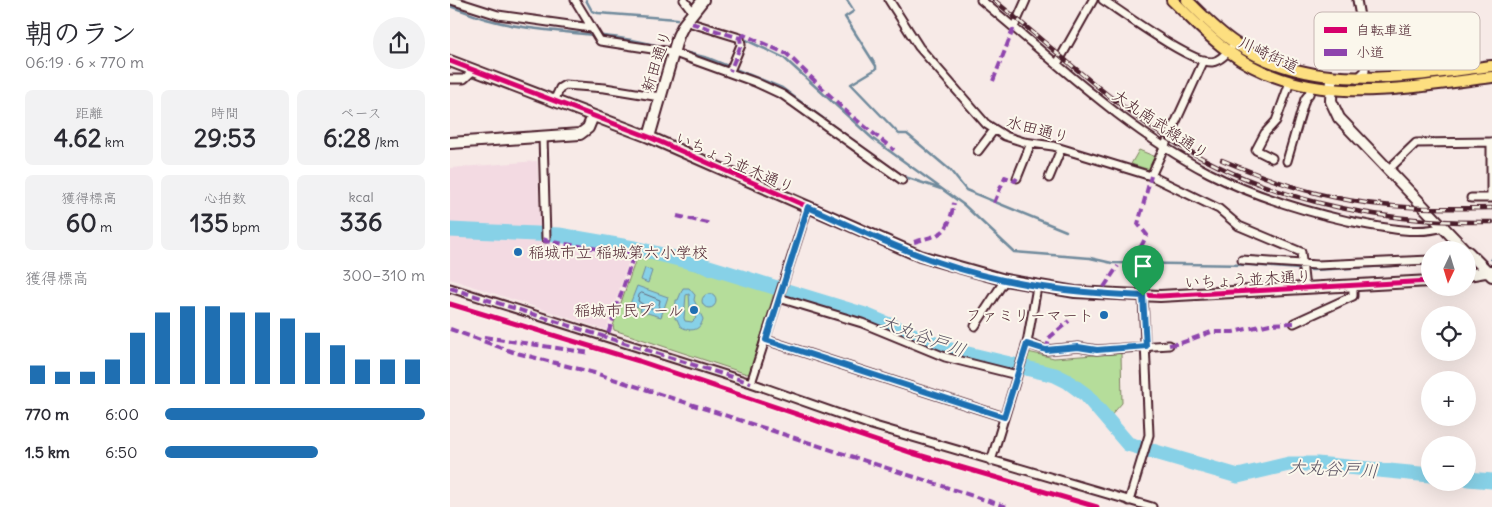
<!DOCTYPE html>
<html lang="ja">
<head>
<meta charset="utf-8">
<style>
	:root { --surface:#fff; --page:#f2f2f3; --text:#2b2b33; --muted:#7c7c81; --accent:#1f6fb2 }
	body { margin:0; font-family:Delius,"Klee One",sans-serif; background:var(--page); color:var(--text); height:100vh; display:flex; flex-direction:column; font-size:19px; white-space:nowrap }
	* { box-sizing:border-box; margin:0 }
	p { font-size:16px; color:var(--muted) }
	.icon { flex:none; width:28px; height:28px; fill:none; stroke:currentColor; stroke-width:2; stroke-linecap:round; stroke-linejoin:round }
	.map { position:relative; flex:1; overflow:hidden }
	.details { display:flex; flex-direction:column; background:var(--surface); width:450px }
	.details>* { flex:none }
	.needle { width:32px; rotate:184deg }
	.controls { position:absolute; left:971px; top:241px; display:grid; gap:10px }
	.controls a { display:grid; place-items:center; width:55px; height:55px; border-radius:50%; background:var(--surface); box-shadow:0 5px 20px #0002; font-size:25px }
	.pin { position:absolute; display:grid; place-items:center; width:42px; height:42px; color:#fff; margin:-51px -21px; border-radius:50% 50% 50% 0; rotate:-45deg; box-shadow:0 0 5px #0007 }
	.pin .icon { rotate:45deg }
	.round { display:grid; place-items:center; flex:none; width:52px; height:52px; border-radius:26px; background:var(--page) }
	.headline { display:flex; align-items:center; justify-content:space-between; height:85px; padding:0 25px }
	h1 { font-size:28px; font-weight:700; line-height:38px }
	.stats { display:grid; grid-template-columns:repeat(3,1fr); gap:8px; height:85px; padding:5px 25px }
	.stats div { display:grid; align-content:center; border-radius:8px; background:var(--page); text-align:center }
	.stats b { font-size:25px; font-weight:700 }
	.stats small { font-size:14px; font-weight:400 }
	.stats p { font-size:14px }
	.chart { height:140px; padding:10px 25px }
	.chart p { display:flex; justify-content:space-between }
	.chart svg { width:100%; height:90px; margin-top:5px; stroke:var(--accent); stroke-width:6 }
	ul { padding:0 25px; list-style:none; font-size:16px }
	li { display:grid; grid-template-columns:80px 60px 1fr; align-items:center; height:38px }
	li i { height:12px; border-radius:6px; background:var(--accent) }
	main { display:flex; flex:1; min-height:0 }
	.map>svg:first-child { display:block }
</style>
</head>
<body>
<main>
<section class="details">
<div class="headline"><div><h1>朝のラン</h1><p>06:19 · 6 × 770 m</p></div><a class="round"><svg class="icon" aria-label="share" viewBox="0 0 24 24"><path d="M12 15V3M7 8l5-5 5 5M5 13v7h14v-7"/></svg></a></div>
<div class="stats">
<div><p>距離</p><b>4.62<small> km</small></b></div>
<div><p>時間</p><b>29:53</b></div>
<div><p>ペース</p><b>6:28<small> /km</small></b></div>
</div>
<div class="stats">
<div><p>獲得標高</p><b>60<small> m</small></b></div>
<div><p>心拍数</p><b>135<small> bpm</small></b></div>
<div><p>kcal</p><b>336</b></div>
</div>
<div class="chart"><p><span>獲得標高</span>300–310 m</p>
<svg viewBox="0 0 160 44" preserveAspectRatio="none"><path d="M5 44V35M15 44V38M25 44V38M35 44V32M45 44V19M55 44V9M65 44V6M75 44V6M85 44V9M95 44V9M105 44V12M115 44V19M125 44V25M135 44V32M145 44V32M155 44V32"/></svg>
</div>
<ul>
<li><b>770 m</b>6:00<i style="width:100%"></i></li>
<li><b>1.5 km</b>6:50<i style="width:59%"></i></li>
</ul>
</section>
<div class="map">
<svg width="1042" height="507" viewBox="0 0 1042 507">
	<rect width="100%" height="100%" fill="#f7eae7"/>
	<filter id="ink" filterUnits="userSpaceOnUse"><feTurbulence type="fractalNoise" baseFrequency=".02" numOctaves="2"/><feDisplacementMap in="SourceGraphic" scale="10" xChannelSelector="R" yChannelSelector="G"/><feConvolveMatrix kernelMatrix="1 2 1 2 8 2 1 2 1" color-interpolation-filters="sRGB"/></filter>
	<g filter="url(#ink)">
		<path fill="#f3dae2" d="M87,161L91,243L179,260L156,330L0,279V168Z"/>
		<path fill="#b5dd9a" stroke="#807e62" d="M689,150L706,157L700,170L681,164Z
			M188,253L324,293L300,373L297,374L164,330L163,326Z
			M578,352L604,358L671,353L672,403L659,418C636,386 614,373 576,364Z"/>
		<path fill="#87d1e7" stroke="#6f8a9c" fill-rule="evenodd" d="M195,268L202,271L198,283L191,280Z
			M187,286L218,297L211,317L190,311L191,308L180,304Z
			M233,288H239L245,295L244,300L253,319C250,332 239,332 230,326L227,319H225L226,300H228ZM239,294L240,308L246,318L242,322L235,321L234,318L236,295Z
			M252 301a7 7 0 1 1 14 0a7 7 0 1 1-14 0Z"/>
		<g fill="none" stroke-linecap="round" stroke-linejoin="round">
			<path stroke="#626676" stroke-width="1" d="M192,293L210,300L208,310L197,307L188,301L189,295Z"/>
			<path stroke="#6f8a9c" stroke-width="2.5" d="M136,0L142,11L148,13L227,19
				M397,0L404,11L395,17L426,66V69L401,84L449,134H457L468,143L500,170L516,190L616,231
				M0,6C12,10 24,16 36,19C94,36 158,30 216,48
				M296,40L334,58L423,139L514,205L564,252L640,258L662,263L800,265L862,270L980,264
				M230,51L258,58L332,88L447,173
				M452,176L491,189
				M1041,259H1042"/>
			<path stroke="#87d1e7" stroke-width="15" d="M0,230L109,235L184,248L249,264L415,315L497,349L605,375L617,381L636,395L678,444L788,476L839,464H867L980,475
				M1018,479L1042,481"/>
			<defs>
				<path id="street" d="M1,0L48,15L141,28
					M125,0L150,41L222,52L305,82L333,95L452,180
					M234,0L243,12
					M439,0L469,47L536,124L555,136L574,142L603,146L701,176L769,209L789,226L851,252L855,289
					M531,0C604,60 674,129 759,173C804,196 850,210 898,221C924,226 968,236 992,227
					M653,0C673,13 741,63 762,62C770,61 776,54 781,48
					M907,0L916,50L915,71L907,79
					M241,23L290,38L291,45L280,71
					M564,27L576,0
					M607,64L643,0
					M0,79H14L24,70
					M104,101L110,88L115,85L155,88L210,97
					M93,137L96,238
					M1041,142V198
					M528,151L544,130
					M822,158L806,150L815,133L826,121L840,82
					M837,161L855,99L859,94L861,87
					M938,170L966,143L1042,142
					M701,176L754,60
					M567,178L581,143
					M599,178L611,149
					M1021,198H1042
					M792,260L867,265L980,260
					M0,288L301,383L418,424L702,507
					M329,298L412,323L495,357L567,375
					M844,323L903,296V286
					M525,326L555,280
					M316,340L554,417
					M577,343L596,350L628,347L647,350L719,345
					M301,383L358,207
					M541,461L577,343L587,287
					M679,501L699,435L693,296"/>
				<path id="secondary" d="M0,61L199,137L470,256L555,280L625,292L710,296L980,281
					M882,78L881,101L889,118L1015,250
					M199,137L228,36L234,24L253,0
					M0,143L130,134L138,128L143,116
					M1018,252L1042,276
					M1018,275L1041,271"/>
				<path id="primary" d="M722,0C740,17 757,36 778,51C856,110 953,88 1042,77
					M737,0C752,15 767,31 785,43C863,95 955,76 1042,66"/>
			</defs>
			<use href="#street" stroke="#4a1f2b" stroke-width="11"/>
			<use href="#secondary" stroke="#4a1f2b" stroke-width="14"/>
			<use href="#primary" stroke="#4a1f2b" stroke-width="14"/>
			<use href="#street" stroke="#fbf7ec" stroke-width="7"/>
			<use href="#secondary" stroke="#fbf7ec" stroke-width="10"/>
			<use href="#primary" stroke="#fddf80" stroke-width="10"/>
			<defs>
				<path id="rail" d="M544,0C598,44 655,97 713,135C810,199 927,224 1042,222
					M772,160C808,175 844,189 883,197C935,209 989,209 1042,208"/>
			</defs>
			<use href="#rail" stroke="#4a1f2b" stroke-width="4.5"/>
			<use href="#rail" stroke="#fbf7ec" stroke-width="2.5" stroke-dasharray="8" stroke-linecap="butt"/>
			<path stroke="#8e44ad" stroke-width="4" stroke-dasharray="8 4" stroke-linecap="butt" d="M241,23L290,38L291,45L280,71
				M290,38L294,35L337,54L398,113L444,150
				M543,81L564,27
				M544,203L555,177L565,181L567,178
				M227,216L262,224
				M96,238L95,241L184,254L157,337
				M464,242C495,233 497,235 504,203
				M685,258L697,235L688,224L701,176
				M654,287L668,266
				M0,288L301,383
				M0,329L63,352L148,374L557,507
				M34,337L140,353
				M719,345L731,343L761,332H783L820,324L844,323
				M596,350L600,337L619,321"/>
			<defs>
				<path id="cycleway" d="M0,61L199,137L470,256L555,280L625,292L710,296L980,281
					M0,304L189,361L462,453L647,507"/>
			</defs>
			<use href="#cycleway" stroke="#fbf7ec" stroke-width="8"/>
			<use href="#cycleway" stroke="#d6006c" stroke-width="5"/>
		</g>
	</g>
	<g fill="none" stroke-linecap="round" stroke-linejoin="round" filter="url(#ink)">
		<defs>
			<path id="route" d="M358,207C401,226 443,247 488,262C555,285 623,293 693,296L696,346L647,350L628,347L596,350L577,344L554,417L316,340Z"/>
		</defs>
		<use href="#route" stroke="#fff" stroke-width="10"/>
		<use href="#route" stroke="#1f6fb2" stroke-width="6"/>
	</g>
	<g fill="#1f6fb2" stroke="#fbf7ec" stroke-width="2">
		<circle cx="68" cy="252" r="5"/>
		<circle cx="244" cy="310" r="5"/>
		<circle cx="654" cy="315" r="5"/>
	</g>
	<g text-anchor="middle" stroke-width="4" stroke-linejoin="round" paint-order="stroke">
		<g font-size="16" fill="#4a1f2b" stroke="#fbf7ec">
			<text transform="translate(819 54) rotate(25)" y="6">川崎街道</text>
			<text transform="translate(206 61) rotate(-72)" y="6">新田通り</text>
			<text transform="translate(711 124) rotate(34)" y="6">大丸南武線通り</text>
			<text transform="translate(588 129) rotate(15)" y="6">水田通り</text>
			<text transform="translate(285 162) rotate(24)" y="6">いちょう並木通り</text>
			<text transform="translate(798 279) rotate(-3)" y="6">いちょう並木通り</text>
		</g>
		<g font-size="16" fill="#4a1f2b" stroke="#fbf7ec" text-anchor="end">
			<text x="78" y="258" text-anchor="start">稲城市立 稲城第六小学校</text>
			<text x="234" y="316">稲城市民プール</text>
			<text x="644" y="321">ファミリーマート</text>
		</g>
		<g font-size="18" font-style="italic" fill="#5c5463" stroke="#fbf7ec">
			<text transform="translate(473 336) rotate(20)" y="6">大丸谷戸川</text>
			<text transform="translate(883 469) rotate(3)" y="6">大丸谷戸川</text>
		</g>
	</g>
	<rect x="864" y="12" width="166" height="58" rx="8" fill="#fbf7ec" stroke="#c6b6b2" stroke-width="1"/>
	<rect x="874" y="27" width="23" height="6" fill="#d6006c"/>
	<rect x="874" y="49" width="23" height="7" fill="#8e44ad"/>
	<g font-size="14" fill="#4a1f2b">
		<text x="906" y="35">自転車道</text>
		<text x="906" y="57">小道</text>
	</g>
</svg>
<div class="controls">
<a><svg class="needle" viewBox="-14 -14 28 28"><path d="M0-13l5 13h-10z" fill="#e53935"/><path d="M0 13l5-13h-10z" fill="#7c7c81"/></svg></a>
<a><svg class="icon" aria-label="locate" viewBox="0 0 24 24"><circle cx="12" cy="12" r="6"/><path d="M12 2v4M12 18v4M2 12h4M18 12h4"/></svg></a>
<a>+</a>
<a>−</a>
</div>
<div class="pin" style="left:693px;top:296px;background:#1e9e55"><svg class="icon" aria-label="arrive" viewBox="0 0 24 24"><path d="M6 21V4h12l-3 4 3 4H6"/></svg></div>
</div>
</main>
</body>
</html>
